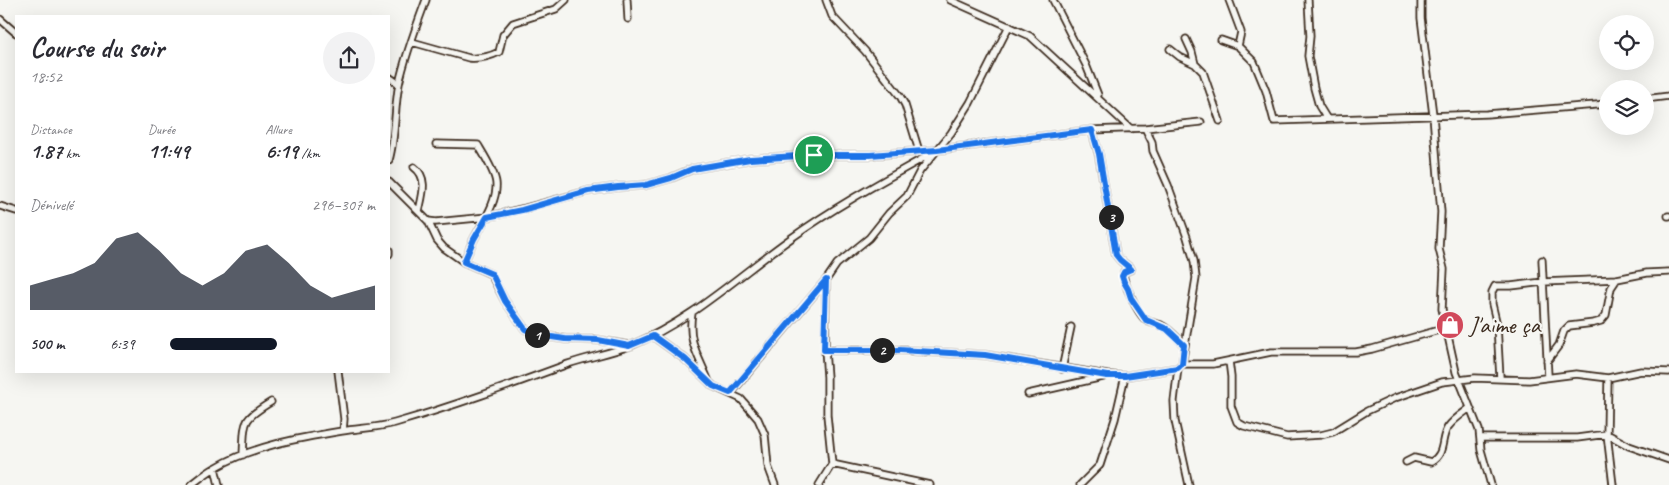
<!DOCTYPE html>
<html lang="fr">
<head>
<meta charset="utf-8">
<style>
	:root { --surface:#fff; --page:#f2f2f3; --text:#2b2b33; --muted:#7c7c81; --accent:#111827 }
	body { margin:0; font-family:Caveat,sans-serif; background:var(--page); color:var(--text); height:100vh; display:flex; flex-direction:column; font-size:19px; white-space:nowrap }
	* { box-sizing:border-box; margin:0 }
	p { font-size:16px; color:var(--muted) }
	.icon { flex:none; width:28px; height:28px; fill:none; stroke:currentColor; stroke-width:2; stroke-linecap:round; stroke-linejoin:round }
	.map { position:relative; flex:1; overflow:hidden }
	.details { position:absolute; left:15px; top:15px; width:375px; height:358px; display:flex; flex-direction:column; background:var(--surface); border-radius:0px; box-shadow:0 5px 20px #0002 }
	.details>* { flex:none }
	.controls { position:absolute; left:1599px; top:15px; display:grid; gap:10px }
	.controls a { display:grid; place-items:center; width:55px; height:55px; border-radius:50%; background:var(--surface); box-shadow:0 5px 20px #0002; font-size:25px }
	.pin { position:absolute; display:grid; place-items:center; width:42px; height:42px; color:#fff; margin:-21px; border:2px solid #fff; border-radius:50%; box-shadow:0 1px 5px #0007 }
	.km { position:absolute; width:25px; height:25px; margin:-12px; border-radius:50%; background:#222; color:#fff; font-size:14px; line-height:25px; text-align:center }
	.round { display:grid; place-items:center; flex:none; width:52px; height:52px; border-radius:26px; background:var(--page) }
	.overview { display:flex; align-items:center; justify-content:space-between; height:85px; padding:0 15px }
	h1 { font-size:28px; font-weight:600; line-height:38px }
	.stats { display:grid; grid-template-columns:repeat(3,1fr); gap:8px; height:85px; padding:5px 15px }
	.stats div { display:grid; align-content:center }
	.stats b { font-size:21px; font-weight:600 }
	.stats small { font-size:14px; font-weight:400 }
	.stats p { font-size:14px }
	.chart { height:140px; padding:10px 15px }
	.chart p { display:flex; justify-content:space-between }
	.chart svg { width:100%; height:90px; margin-top:5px; fill:var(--accent); opacity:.7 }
	ul { padding:0 15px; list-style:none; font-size:16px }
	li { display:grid; grid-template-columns:80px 60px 1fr; align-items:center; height:38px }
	li i { height:12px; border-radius:6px; background:var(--accent) }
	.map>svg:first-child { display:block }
</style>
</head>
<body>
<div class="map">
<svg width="1669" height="485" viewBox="0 0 1669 485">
	<rect width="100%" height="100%" fill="#f6f6f2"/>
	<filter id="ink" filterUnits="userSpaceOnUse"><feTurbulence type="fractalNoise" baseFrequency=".02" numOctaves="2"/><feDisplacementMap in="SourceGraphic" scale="10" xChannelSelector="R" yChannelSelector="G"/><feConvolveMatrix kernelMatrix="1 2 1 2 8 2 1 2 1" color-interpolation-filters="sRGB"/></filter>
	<g filter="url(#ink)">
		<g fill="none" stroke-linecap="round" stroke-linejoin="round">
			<defs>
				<path id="street" d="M627,0L628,19
					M826,0L832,16L865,51L900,96L905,105L919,151
					M950,0L1030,36L1131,129
					M1053,0L1086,65L1098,95
					M1229,0L1241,32L1238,46
					M1308,0L1310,36L1308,56L1314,88L1319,106L1327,119
					M1421,0V18L1433,115L1441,212L1439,249L1444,269L1442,309L1456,372L1479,430L1481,450L1491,485
					M0,19L16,33
					M1186,39L1192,52L1195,64L1203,72L1220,121
					M1221,40L1238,46L1254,62L1266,91L1274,121L1487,114L1608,104
					M412,42L469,58C481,59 489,57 499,52L503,35L513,23L556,9L566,0
					M1170,49L1180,57L1195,64
					M389,77L399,84
					M1645,99L1669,96
					M1145,128L1152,142L1153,151L1168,185L1187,237L1194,261L1196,278L1182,364
					M1092,130L1099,155L1116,255L1120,260L1131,269L1124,272C1121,280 1139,315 1146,320C1150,323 1156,323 1161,325C1170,329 1177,338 1184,345
					M436,144L478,145C484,155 495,172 496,183C498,202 481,225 473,241C470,248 467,255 464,262
					M389,160C396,136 394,110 399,84C405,56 416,27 426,0
					M414,167C429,178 422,196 419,211
					M389,182L428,221L436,222L487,217L522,209L588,191L618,187L646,185L671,178L692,169L750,159L814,155H871L937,150L1092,130L1145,128L1201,122
					M0,206L16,211
					M1668,216H1669
					M428,221L437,240L444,248L464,262L491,274L505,301L525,329L538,335L565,339L598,340L627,345
					M389,250V254
					M1542,260L1548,376
					M692,313C687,342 699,356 709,382L713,386L741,399L758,419L765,435L768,466L775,485
					M653,336L685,359L709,382
					M825,350H900L985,355L1107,375L1125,376L1178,368L1182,364H1213L1271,352H1356L1372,349L1446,328
					M1547,361L1559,345L1564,331L1569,326L1594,323L1601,321L1606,315L1611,288L1617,279
					M1226,362L1229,361L1231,377V406L1237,422L1244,426L1287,437L1321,435L1333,432L1367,411L1395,398L1442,382L1475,378L1529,380L1576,374L1608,378L1641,371L1669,372
					M1178,368L1174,401L1175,421L1189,485
					M1062,369L1071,327
					M338,371L344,419L343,431
					M1500,378L1497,325L1492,304V292L1495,286H1511L1543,282L1617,279L1647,273L1669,272
					M731,393L826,280L837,264L869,238L889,213L907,196L920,171L951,133L970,103L1009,26
					M1028,394L1103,377
					M1481,438H1577L1607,434L1608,378
					M243,455C245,421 241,420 271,402
					M1406,462L1414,458L1431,462C1446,454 1440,438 1448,427C1454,419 1462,414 1470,408
					M832,464L930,485
					M215,468L219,485
					M191,485C199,479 206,473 215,468C252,446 299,438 342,431C360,428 377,428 395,423C454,406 511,385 568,364C589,357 611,353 632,345C691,321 738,276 790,239C836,206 886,179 936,151
					M819,485L832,464L827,415V377L825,350L826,280
					M1080,485L1100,465L1115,419L1125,376
					M1613,485L1607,434L1629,446L1669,460"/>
			</defs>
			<use href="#street" stroke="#3b2a1e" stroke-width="9"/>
			<use href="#street" stroke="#f6f6f2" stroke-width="5.5"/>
		</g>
	</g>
	<g fill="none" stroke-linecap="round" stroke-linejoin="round" filter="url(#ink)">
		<defs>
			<path id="route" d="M1092,130L1099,154L1116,255L1120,260L1131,269L1124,272L1122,276L1124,282L1128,289L1131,298L1146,320L1167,329L1184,345L1182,364L1178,368L1125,376H1107L985,355L900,350H824L826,280L730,393L713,386L685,359L653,336L629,346L598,340L565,339L538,335L525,329L505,301L492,274L464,262L474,239L487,217L522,210L588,191L618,187L646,185L671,178L692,169L750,159L814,155H870L937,150Z"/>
		</defs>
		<use href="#route" stroke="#fff" stroke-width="10"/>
		<use href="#route" stroke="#1a73e8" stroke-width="6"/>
	</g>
	<defs>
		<symbol id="shop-disc" viewBox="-11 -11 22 22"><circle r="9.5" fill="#d1495b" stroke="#f6f6f2"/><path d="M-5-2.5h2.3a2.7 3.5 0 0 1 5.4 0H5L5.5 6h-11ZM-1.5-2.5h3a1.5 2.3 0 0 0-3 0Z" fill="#fff"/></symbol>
	</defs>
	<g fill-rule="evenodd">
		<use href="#shop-disc" x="1434" y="309" width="32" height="32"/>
	</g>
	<g text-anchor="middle" stroke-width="4.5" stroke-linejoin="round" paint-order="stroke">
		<g font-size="24" fill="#3b2a1e" stroke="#f6f6f2" text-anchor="start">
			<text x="1469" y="333">J'aime ça</text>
		</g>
	</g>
</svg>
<div class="controls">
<a><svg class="icon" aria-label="locate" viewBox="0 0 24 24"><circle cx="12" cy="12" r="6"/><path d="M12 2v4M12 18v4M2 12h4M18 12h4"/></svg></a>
<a><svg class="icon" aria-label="layers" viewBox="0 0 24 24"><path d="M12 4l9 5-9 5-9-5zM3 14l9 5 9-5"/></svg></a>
</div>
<div class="pin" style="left:814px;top:155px;background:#1e9e55"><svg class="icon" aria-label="arrive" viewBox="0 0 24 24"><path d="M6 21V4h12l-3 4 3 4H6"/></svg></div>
<b class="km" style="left:537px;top:335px">1</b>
<b class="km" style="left:882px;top:350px">2</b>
<b class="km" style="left:1111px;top:217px">3</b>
<section class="details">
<div class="overview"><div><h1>Course du soir</h1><p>18:52</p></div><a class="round"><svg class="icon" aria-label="share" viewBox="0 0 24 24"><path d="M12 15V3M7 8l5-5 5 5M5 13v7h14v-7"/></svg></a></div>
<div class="stats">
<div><p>Distance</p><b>1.87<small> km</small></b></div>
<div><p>Durée</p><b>11:49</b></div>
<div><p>Allure</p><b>6:19<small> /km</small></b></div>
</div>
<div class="chart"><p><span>Dénivelé</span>296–307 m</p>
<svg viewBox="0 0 160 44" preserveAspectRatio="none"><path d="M0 44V32L10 29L20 26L30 21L40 9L50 6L60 15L70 26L80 32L90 26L100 15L110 12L120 21L130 32L140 38L150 35L160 32V44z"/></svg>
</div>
<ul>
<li><b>500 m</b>6:39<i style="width:52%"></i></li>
</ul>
</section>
</div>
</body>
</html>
